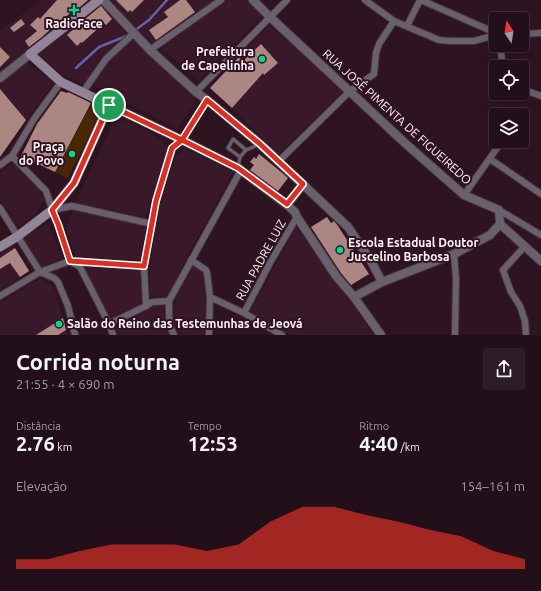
<!DOCTYPE html>
<html lang="pt">
<head>
<meta charset="utf-8">
<style>
	:root { --surface:#220f19; --page:#2e1d26; --text:#f1f3f6; --muted:#a29ca2; --line:#3f2f38; --accent:#d93025 }
	body { margin:0; font-family:Ubuntu,sans-serif; background:var(--page); color:var(--text); height:100vh; display:flex; flex-direction:column; font-size:15px; white-space:nowrap }
	* { box-sizing:border-box; margin:0 }
	p { font-size:13px; color:var(--muted) }
	.icon { flex:none; width:22px; height:22px; fill:none; stroke:currentColor; stroke-width:2; stroke-linecap:round; stroke-linejoin:round }
	.map { position:relative; height:335px; overflow:hidden }
	.panel { display:flex; flex-direction:column; background:var(--surface); flex:1 }
	.panel>* { flex:none }
	.needle { width:26px; rotate:348deg }
	.fabs { position:absolute; left:489px; top:12px; display:grid; gap:8px }
	.fabs a { display:grid; place-items:center; width:40px; height:40px; border-radius:4px; background:var(--surface); box-shadow:0 4px 16px #0002,0 0 0 1px var(--line); font-size:20px }
	.pin { position:absolute; display:grid; place-items:center; width:34px; height:34px; color:#fff; margin:-17px; border:2px solid #fff; border-radius:50%; box-shadow:0 1px 4px #0007 }
	.round { display:grid; place-items:center; flex:none; width:42px; height:42px; border-radius:4px; background:var(--page) }
	.overview { display:flex; align-items:center; justify-content:space-between; height:68px; padding:0 16px }
	h1 { font-size:22px; font-weight:600; line-height:30px }
	.figures { display:grid; grid-template-columns:repeat(3,1fr); gap:6px; height:68px; padding:4px 16px }
	.figures div { display:grid; align-content:center }
	.figures b { font-size:20px; font-weight:600 }
	.figures small { font-size:11px; font-weight:400 }
	.figures p { font-size:11px }
	.chart { height:112px; padding:8px 16px }
	.chart p { display:flex; justify-content:space-between }
	.chart svg { width:100%; height:72px; margin-top:4px; fill:var(--accent); opacity:.7 }
	.map>svg:first-child { display:block }
</style>
</head>
<body>
<div class="map">
<svg width="541" height="335" viewBox="0 0 541 335">
	<rect width="100%" height="100%" fill="#2e1421"/>
	<path fill="#39182a" d="M42,0H91L0,70V31Z
		M108,0H216L155,44H153Z
		M227,0H247L263,15L198,80L160,47Z
		M100,4L128,35L85,85L63,75L38,53Z
		M269,25L344,91L278,155L232,108L210,88Z
		M134,38L196,100L178,129L93,85L109,60Z
		M26,62L54,82L0,157V84Z
		M117,116L140,127L164,142L169,148L145,218L75,203Z
		M184,148L233,172L188,255L167,297L150,295V265L158,209L171,170L175,162L173,161L178,153L180,155Z
		M13,163L33,181L45,200L35,214L21,226L18,227L0,199V171Z
		M73,210L146,226L141,261L76,258L66,230Z
		M48,223L62,258L40,268L22,237Z
		M296,227L374,335H290L250,312Z
		M14,245L30,271L0,290V253Z
		M193,264L203,270L206,302V335H177L171,314L180,290Z
		M82,265L140,269L142,304L109,319Z
		M41,278L54,288L68,335H0V303Z
		M165,304L167,325L173,335H117L114,326L153,305Z"/>
	<path fill="#4b2606" d="M92,103L103,108L68,178L55,172Z"/>
	<g fill="none" stroke-linecap="round" stroke-linejoin="round">
		<path stroke="#6162a8" stroke-width="2.5" d="M134,31L149,20L167,0
			M76,68L99,47L129,35"/>
	</g>
	<path fill="#ac8683" d="M57,0H88L72,14L71,12L63,20L62,22L61,21L54,28L53,27L42,37L29,47L25,41L37,31L30,25L38,17L40,19Z
		M116,0H144L132,12L130,10L128,12Z
		M180,0H186L195,12L156,40L149,30L168,17L164,12Z
		M101,6L112,19L106,25L104,23L82,43L81,42L77,46L67,35L85,19Z
		M21,19L25,24L14,32L10,28Z
		M261,44L278,63L264,75L263,73L232,108L210,88L239,57L243,61Z
		M0,47L10,57L0,67Z
		M0,89L26,120L0,157Z
		M61,91L67,93L68,92L91,103L55,172L21,156L37,124Z
		M259,154L280,171L288,178L278,191L250,170L254,165L250,162L254,157L256,159Z
		M327,217L331,223L334,221L338,226L369,274L351,285L341,273L311,227Z
		M15,248L29,271L20,277L10,263L0,269V258Z
		M63,318L66,330L58,335H36Z"/>
	<g fill="none" stroke-linecap="round" stroke-linejoin="round">
		<defs>
			<path id="service" d="M240,157L228,148L233,139L246,150
				M238,167L240,157L246,150L258,145"/>
			<path id="minor" d="M365,0L394,21L439,40L450,41H474L496,35
				M421,0L496,33
				M407,26L420,0
				M522,34L541,33
				M500,45L503,67
				M150,50L221,0
				M522,89L541,96
				M83,92L106,59L134,33
				M196,92L287,0
				M12,156L46,191L70,261L80,267L109,324L113,335
				M490,159L541,194
				M279,161L350,91L374,74L376,53L379,44L394,21
				M0,165L12,156L34,119L61,82
				M464,195L502,141
				M0,208L40,272L54,278L58,282L68,306L75,335
				M52,210L72,206L152,224
				M499,210L541,235
				M525,246L503,270L511,292L520,306L525,321L526,335
				M454,254L456,278L455,335
				M191,260L206,270L207,273L210,297L209,335
				M0,296L40,272L70,261L144,266
				M210,297L244,313L282,335
				M146,306L144,266L156,201L172,148L182,140L207,100
				M244,313L271,261L297,217
				M109,324L146,306L152,302L169,301
				M174,335L170,326L169,315V301L241,170"/>
			<path id="tertiary" d="M103,0L150,50L196,92L207,100L260,144L348,227L371,261L382,282
				M253,0L270,17L406,144L464,195L499,210L500,224L541,261
				M0,78L30,54
				M109,105L182,140L238,168L287,205L295,212L297,217L336,276L354,297L381,335
				M287,205L303,184
				M354,297L382,282L454,254L490,235L500,224"/>
			<path id="secondary" d="M0,247L18,236L52,210L74,183L109,105L61,82L30,54L99,0"/>
		</defs>
		<use href="#service" stroke="#4b333f" stroke-width="4.5"/>
		<use href="#minor" stroke="#4b333f" stroke-width="8"/>
		<use href="#tertiary" stroke="#4b333f" stroke-width="10"/>
		<use href="#secondary" stroke="#4b333f" stroke-width="10"/>
		<use href="#service" stroke="#68606c" stroke-width="3"/>
		<use href="#minor" stroke="#68606c" stroke-width="6"/>
		<use href="#tertiary" stroke="#68606c" stroke-width="8"/>
		<use href="#secondary" stroke="#938599" stroke-width="9"/>
	</g>
	<g fill="none" stroke-linecap="round" stroke-linejoin="round">
		<defs>
			<path id="route" d="M109,105L74,183L52,210L58,224L70,261L144,266L156,201L172,148L182,140L238,168L287,204L303,184L260,144L207,100L182,140L109,105"/>
		</defs>
		<use href="#route" stroke="#fff" stroke-width="8"/>
		<use href="#route" stroke="#d93025" stroke-width="5"/>
	</g>
	<g fill="#07d98b" stroke="#2e1421" stroke-width="1.5">
		<path d="M72 4h4v4h4v4h-4v4h-4v-4h-4v-4h4z"/>
		<circle cx="262" cy="59" r="4"/>
		<circle cx="72" cy="154" r="4"/>
		<circle cx="340" cy="250" r="4"/>
		<circle cx="59" cy="324" r="4"/>
	</g>
	<g text-anchor="middle" stroke-width="4" stroke-linejoin="round" paint-order="stroke">
		<g font-size="12" font-weight="bold" fill="#ffeff6" stroke="#2e1421" text-anchor="end">
			<text x="74" y="28" text-anchor="middle">RadioFace</text>
			<text x="254" y="56">Prefeitura<tspan x="254" dy="14">de Capelinha</tspan></text>
			<text x="64" y="151">Praça<tspan x="64" dy="14">do Povo</tspan></text>
			<text x="348" y="247" text-anchor="start">Escola Estadual Doutor<tspan x="348" dy="14">Juscelino Barbosa</tspan></text>
			<text x="67" y="328" text-anchor="start">Salão do Reino das Testemunhas de Jeová</text>
		</g>
		<g font-size="12" fill="#ffeff6" stroke="#2e1421">
			<text transform="translate(397 117) rotate(42)" y="4">RUA JOSÉ PIMENTA DE FIGUEIREDO</text>
			<text transform="translate(261 260) rotate(-61)" y="4">RUA PADRE LUIZ</text>
		</g>
	</g>
</svg>
<div class="fabs">
<a><svg class="needle" viewBox="-14 -14 28 28"><path d="M0-13l5 13h-10z" fill="#e53935"/><path d="M0 13l5-13h-10z" fill="#a29ca2"/></svg></a>
<a><svg class="icon" aria-label="locate" viewBox="0 0 24 24"><circle cx="12" cy="12" r="6"/><path d="M12 2v4M12 18v4M2 12h4M18 12h4"/></svg></a>
<a><svg class="icon" aria-label="layers" viewBox="0 0 24 24"><path d="M12 4l9 5-9 5-9-5zM3 14l9 5 9-5"/></svg></a>
</div>
<div class="pin" style="left:109px;top:105px;background:#1e9e55"><svg class="icon" aria-label="arrive" viewBox="0 0 24 24"><path d="M6 21V4h12l-3 4 3 4H6"/></svg></div>
</div>
<section class="panel">
<div class="overview"><div><h1>Corrida noturna</h1><p>21:55 · 4 × 690 m</p></div><a class="round"><svg class="icon" aria-label="share" viewBox="0 0 24 24"><path d="M12 15V3M7 8l5-5 5 5M5 13v7h14v-7"/></svg></a></div>
<div class="figures">
<div><p>Distância</p><b>2.76<small> km</small></b></div>
<div><p>Tempo</p><b>12:53</b></div>
<div><p>Ritmo</p><b>4:40<small> /km</small></b></div>
</div>
<div class="chart"><p><span>Elevação</span>154–161 m</p>
<svg viewBox="0 0 160 44" preserveAspectRatio="none"><path d="M0 44V38L10 38L20 33L30 29L40 29L50 29L60 33L70 29L80 15L90 6L100 6L110 11L120 15L130 20L140 24L150 33L160 38V44z"/></svg>
</div>
</section>
</body>
</html>
